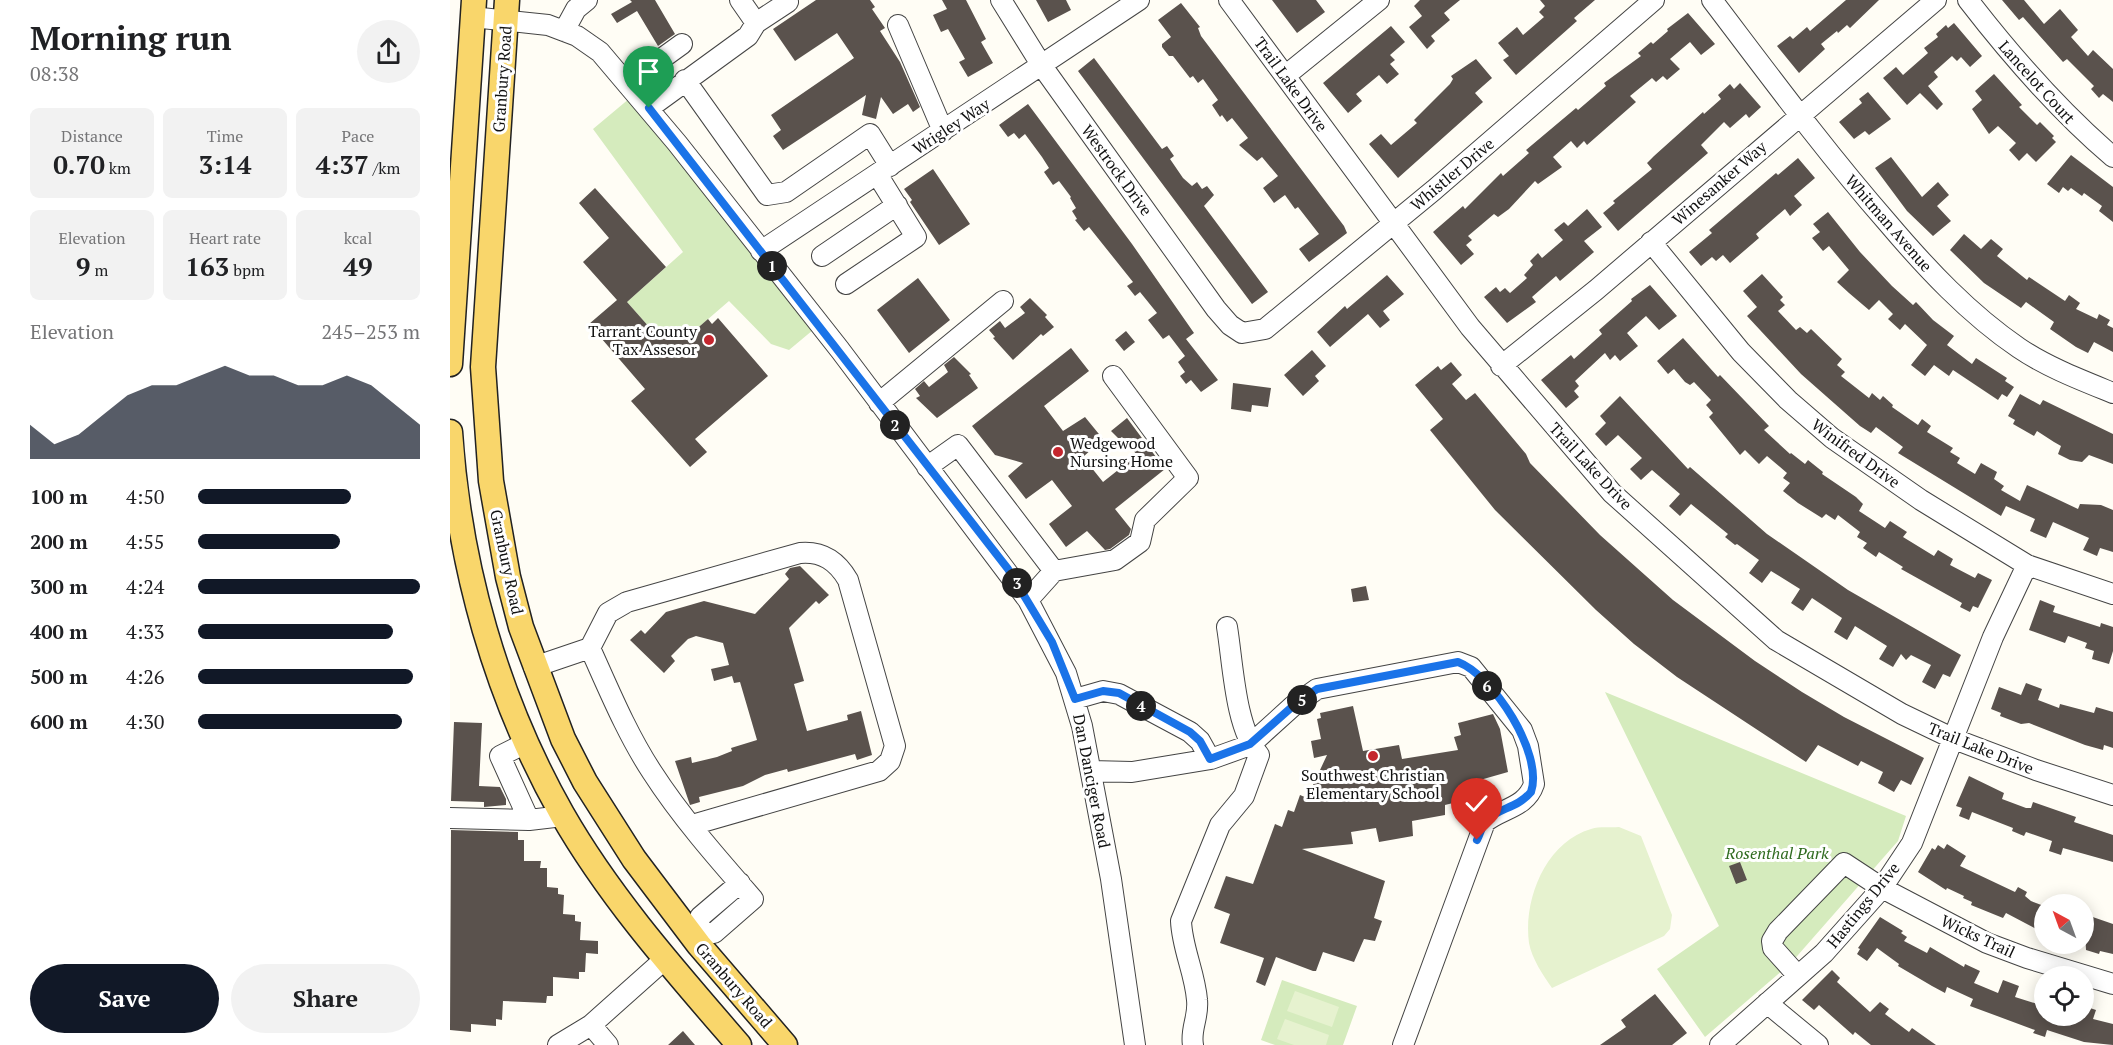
<!DOCTYPE html>
<html lang="en">
<head>
<meta charset="utf-8">
<style>
	:root { --surface:#fff; --page:#f2f2f2; --text:#202124; --muted:#757577; --accent:#111827 }
	body { margin:0; font-family:"PT Serif",serif; background:var(--page); color:var(--text); height:100vh; display:flex; flex-direction:column; font-size:22px; white-space:nowrap }
	* { box-sizing:border-box; margin:0 }
	p { font-size:20px; color:var(--muted) }
	.icon { flex:none; width:33px; height:33px; fill:none; stroke:currentColor; stroke-width:2; stroke-linecap:round; stroke-linejoin:round }
	.map { position:relative; flex:1; overflow:hidden }
	.panel { display:flex; flex-direction:column; background:var(--surface); width:450px }
	.panel>* { flex:none }
	.needle { width:39px; rotate:319deg }
	.controls { position:absolute; left:1584px; top:894px; display:grid; gap:12px }
	.controls a { display:grid; place-items:center; width:60px; height:60px; border-radius:50%; background:var(--surface); box-shadow:0 3px 15px #0003; font-size:30px }
	.pin { position:absolute; display:grid; place-items:center; width:51px; height:51px; color:#fff; margin:-62px -26px; border-radius:50% 50% 50% 0; rotate:-45deg; box-shadow:0 0 6px #0007 }
	.pin .icon { rotate:45deg }
	.km { position:absolute; width:30px; height:30px; margin:-15px; border-radius:50%; background:#222; color:#fff; font-size:16px; line-height:30px; text-align:center }
	.round { display:grid; place-items:center; flex:none; width:63px; height:63px; border-radius:32px; background:var(--page) }
	.headline { display:flex; align-items:center; justify-content:space-between; height:102px; padding:0 30px }
	h1 { font-size:33px; font-weight:800; line-height:45px }
	.metrics { display:grid; grid-template-columns:repeat(3,1fr); gap:9px; height:102px; padding:6px 30px }
	.metrics div { display:grid; align-content:center; border-radius:9px; background:var(--page); text-align:center }
	.metrics b { font-size:26px; font-weight:800 }
	.metrics small { font-size:16px; font-weight:400 }
	.metrics p { font-size:16px }
	.chart { height:168px; padding:12px 30px }
	.chart p { display:flex; justify-content:space-between }
	.chart svg { width:100%; height:108px; margin-top:6px; fill:var(--accent); opacity:.7 }
	.cta { display:flex; gap:12px; margin-top:auto; padding:12px 30px }
	.cta a { flex:1; height:69px; border-radius:36px; background:var(--accent); color:#fff; font-size:24px; font-weight:800; line-height:69px; text-align:center }
	.cta a+a { background:var(--page); color:var(--text) }
	ul { padding:0 30px; list-style:none; font-size:20px }
	li { display:grid; grid-template-columns:96px 72px 1fr; align-items:center; height:45px }
	li i { height:15px; border-radius:8px; background:var(--accent) }
	main { display:flex; flex:1; min-height:0 }
	.map>svg:first-child { display:block }
</style>
</head>
<body>
<main>
<section class="panel">
<div class="headline"><div><h1>Morning run</h1><p>08:38</p></div><a class="round"><svg class="icon" aria-label="share" viewBox="0 0 24 24"><path d="M12 15V3M7 8l5-5 5 5M5 13v7h14v-7"/></svg></a></div>
<div class="metrics">
<div><p>Distance</p><b>0.70<small> km</small></b></div>
<div><p>Time</p><b>3:14</b></div>
<div><p>Pace</p><b>4:37<small> /km</small></b></div>
</div>
<div class="metrics">
<div><p>Elevation</p><b>9<small> m</small></b></div>
<div><p>Heart rate</p><b>163<small> bpm</small></b></div>
<div><p>kcal</p><b>49</b></div>
</div>
<div class="chart"><p><span>Elevation</span>245–253 m</p>
<svg viewBox="0 0 160 44" preserveAspectRatio="none"><path d="M0 44V30L10 38L20 34L30 26L40 18L50 14L60 14L70 10L80 6L90 10L100 10L110 14L120 14L130 10L140 14L150 22L160 30V44z"/></svg>
</div>
<ul>
<li><b>100 m</b>4:50<i style="width:69%"></i></li>
<li><b>200 m</b>4:55<i style="width:64%"></i></li>
<li><b>300 m</b>4:24<i style="width:100%"></i></li>
<li><b>400 m</b>4:33<i style="width:88%"></i></li>
<li><b>500 m</b>4:26<i style="width:97%"></i></li>
<li><b>600 m</b>4:30<i style="width:92%"></i></li>
</ul>
<div class="cta"><a>Save</a><a>Share</a></div>
</section>
<div class="map">
<svg width="1663" height="1045" viewBox="0 0 1663 1045">
	<rect width="100%" height="100%" fill="#fffdf5"/>
	<path fill="#d5ebbd" d="M186,93L369,325L339,350L321,344L279,301L235,339L219,328L208,337L177,302L233,252L143,129Z
		M1155,692L1456,816L1448,841L1341,963L1255,1037L1207,969L1269,926Z
		M832,980L907,1006L893,1045H825L811,1040Z"/>
	<path fill="#e6f2cf" d="M1169,827L1191,836L1222,915L1220,929L1214,936L1102,988C1093,975 1082,959 1079,943C1073,899 1096,842 1141,829C1150,826 1161,828 1169,827Z
		M845,991L889,1007L882,1027L837,1011Z
		M835,1019L879,1035L876,1045H844L827,1039Z"/>
	<path fill="#5a524d" d="M180,0H205L225,34L208,46L187,11L167,23L161,14L182,2Z
		M366,0H420L425,7L422,9L435,28L430,31L450,62L470,107L463,112L458,104L443,114L431,97L426,119L412,115L416,95L333,150L323,136L331,130L321,115L404,58L387,33L345,61L323,29Z
		M492,0H516L536,39L531,42L543,63L518,77L509,62L515,59L498,29L491,32L483,15L497,9Z
		M586,0H616L621,10L598,22Z
		M822,0H866L875,12L847,33Z
		M970,0H1010L994,13L1000,20L981,36L985,41L977,49L959,27L972,16L964,6Z
		M1090,0H1145L1124,18L1127,21L1066,75L1053,60L1059,56L1048,43L1067,27L1073,35L1094,17L1089,12L1095,6Z
		M1396,0H1429L1400,28L1397,25L1388,33L1387,31L1371,44L1375,49L1349,73L1327,46L1340,36L1343,39L1357,27L1360,31Z
		M1552,0H1574L1594,24L1610,9L1628,30L1621,37L1638,56L1643,50L1663,69V102L1653,94L1649,98L1641,89L1644,86L1617,59L1613,62L1573,17L1569,20Z
		M731,3L750,27L748,28L751,36L894,226L897,233L859,262L849,249L869,234L848,207L845,209L835,195L824,203L813,188L828,176L812,157L807,161L789,145L798,138L782,118L777,122L772,115L770,117L762,105L768,100L753,79L748,83L743,76L740,78L723,56H719L712,47V44L721,37L708,20Z
		M1238,13L1265,44L1251,55L1240,42L1220,59L1230,69L1217,80L1213,76L1206,82L1202,78L1180,96L1186,102L1137,145L1134,141L1127,148L1121,141L1103,157L1112,167L1088,184L1085,181L1059,209L1048,217L1044,214L1018,236L1022,240L1016,245L1024,254L1011,265L983,232L1013,206L1015,209L1051,173L1053,176L1079,153L1076,150L1126,108L1128,110L1156,86L1154,83L1191,56L1188,53L1201,42L1203,44L1218,31L1217,29Z
		M1504,23L1532,56L1520,67L1511,57L1507,61L1502,56L1484,72L1488,77L1478,86L1493,104L1487,110L1470,93L1457,105L1433,78L1446,67L1453,75L1478,53L1474,48L1488,37L1486,34L1496,25L1498,28Z
		M941,26L955,42L940,55L945,60L940,64L949,74L937,84L929,75L906,94L912,101L898,113L873,83Z
		M644,58L712,149L717,146L724,156L720,159L733,178L742,186L747,182L752,189L757,186L764,195L754,206L818,292L802,304L628,71Z
		M1026,59L1042,78L1025,93L1033,102L948,178L919,144L931,134L941,145L967,123L964,120L1000,84L1003,79L1001,76Z
		M1544,74L1572,105L1569,107L1587,125L1590,122L1604,136L1602,138L1606,142L1586,162L1577,153L1569,161L1559,150L1566,143L1548,126L1539,134L1522,109L1532,100L1525,91Z
		M1290,83L1311,107L1299,118L1296,114L1280,128L1274,122L1251,145L1258,153L1168,231L1153,213L1165,203L1163,201L1202,169L1197,163L1204,156L1253,112L1254,114L1271,99L1268,95L1280,84L1284,89Z
		M1418,92L1441,119L1419,135L1415,131L1404,139L1389,122L1412,103L1409,99Z
		M578,104L682,244L744,333L736,339L768,380L751,392L741,380L736,384L730,376L735,372L728,362L735,356L719,335L713,339L698,320L707,313L690,292L685,296L677,286L683,282L639,227L634,231L625,220L627,219L622,211L626,208L620,198L621,197L609,181L603,185L594,172L599,168L592,157L575,134L569,139L564,133L558,137L549,125Z
		M1621,155L1663,187V222L1649,211L1652,206L1634,193L1632,196L1621,188L1618,191L1613,187L1609,193L1597,184Z
		M1441,157L1472,197L1488,182L1499,195L1487,206L1501,221L1483,236L1457,211L1425,168Z
		M1348,158L1365,178L1344,196L1352,205L1340,216L1335,209L1306,234L1309,238L1280,263L1273,255L1266,261L1262,257L1251,266L1239,252L1262,233L1259,230L1326,173L1328,175Z
		M483,169L520,224L489,245L460,202L462,200L454,189Z
		M145,188L216,267L177,302L208,337L219,327L221,330L225,327L235,339L258,319L262,324L268,318L318,376L245,439L257,452L240,467L181,401L195,389L139,324L167,300L133,262L159,238L129,203Z
		M1137,209L1152,227L1134,241L1144,252L1110,281L1106,276L1082,297L1086,302L1057,323L1034,297L1046,287L1050,292L1055,288L1060,293L1077,278L1074,275L1083,265L1080,261L1088,253L1092,258L1113,240L1104,230L1114,222L1118,226Z
		M1378,212L1410,252L1442,286L1463,305L1466,302L1483,320L1504,336L1497,345L1522,364L1526,358L1557,378L1555,381L1564,387L1557,397L1552,394L1548,400L1503,370L1499,376L1484,365L1475,376L1461,365L1477,345L1455,324L1450,330L1438,319L1443,314L1429,300L1419,310L1399,293L1387,282L1399,270L1379,246L1373,251L1362,238L1370,232L1363,224Z
		M1514,234L1531,249L1541,239L1553,249L1547,256L1577,280L1579,277L1615,301L1619,295L1630,303L1626,309L1647,319L1649,314L1660,320L1657,325L1663,328V352L1644,342L1638,353L1626,347L1600,329L1604,322L1576,302L1571,308L1534,283L1500,250Z
		M1312,274L1333,297L1330,300L1335,305L1328,311L1346,330L1350,327L1357,333L1361,329L1392,359L1387,365L1395,372L1391,376L1419,398L1422,393L1430,400L1433,396L1443,405L1442,407L1468,425L1472,419L1481,426L1477,432L1503,448L1500,452L1510,458L1507,463L1525,474L1531,463L1547,472L1544,479L1554,486L1551,490L1570,501L1577,485L1628,509L1630,504L1651,505L1663,510V552L1650,548L1647,556L1633,550L1639,538L1603,522L1596,538L1580,531L1585,519L1556,506L1551,516L1448,453L1453,447L1426,427L1421,433L1410,426L1351,374L1297,316L1307,307L1293,291Z
		M937,275L954,294L933,311L940,320L930,328L918,314L880,347L867,332L895,306L897,309Z
		M468,278L500,320L459,353L427,310Z
		M1200,285L1227,316L1209,330L1196,316L1177,333L1188,346L1170,361L1165,355L1160,360L1155,353L1125,381L1129,386L1124,391L1129,397L1116,408L1091,380L1121,355L1124,359L1152,334L1149,330L1182,301L1181,299Z
		M580,298L597,315L595,317L604,327L593,336L591,334L563,360L543,338L545,337L539,330L550,321L555,328L575,313L570,307Z
		M676,331L685,342L674,351L665,340Z
		M1233,338L1268,377L1270,375L1319,426L1314,430L1340,454L1341,453L1355,464L1358,460L1373,472L1372,474L1406,497L1413,504L1409,511L1435,528L1440,521L1457,532L1453,537L1484,556L1488,550L1503,559L1500,565L1525,578L1528,573L1542,580L1528,608L1523,606L1520,612L1510,607L1512,603L1451,569L1453,567L1429,552L1426,557L1413,548L1417,543L1407,537L1410,532L1388,515L1385,520L1376,514L1372,518L1348,503L1333,491L1340,483L1333,478L1337,473L1317,456L1309,464L1295,450L1290,455L1259,417L1263,413L1256,405L1261,400L1244,382L1240,385L1235,382L1224,369L1218,374L1207,361Z
		M621,348L639,371L594,406L613,431L635,417L653,439L633,457L653,482L687,455L672,437L669,439L661,431L677,418L715,469L665,509L681,529L679,535L660,549L655,550L637,531L616,547L599,524L622,506L602,480L576,499L558,476L573,463L545,455L522,426Z
		M862,350L876,366L865,376L869,381L853,396L834,375Z
		M504,357L521,374L519,375L528,388L487,418L466,398L470,396L465,389L474,381L479,387L498,372L494,365Z
		M1001,362L1012,375L1002,384L1016,400L1025,393L1076,454L1080,463L1150,535L1223,600L1305,661L1352,692L1394,717L1474,758L1461,785L1451,780L1444,792L1428,783L1433,772L1411,761L1408,766L1368,745L1356,762L1227,677L1184,644L1146,610L1045,510L980,430L993,419L965,385L988,366L991,370Z
		M783,383L821,388L818,407L802,405L801,412L781,409Z
		M1570,394L1590,405L1593,400L1663,434V464L1639,455L1632,462L1620,460L1608,454L1611,446L1604,442L1587,431L1584,436L1563,424L1565,420L1558,416Z
		M1170,396L1238,469L1240,467L1317,534L1398,590L1511,655L1500,677L1493,674L1485,689L1472,682L1481,665L1461,655L1456,660L1451,654L1443,667L1429,659L1437,646L1405,626L1397,640L1384,632L1392,618L1362,598L1353,611L1341,603L1350,589L1321,571L1312,583L1299,573L1309,560L1287,544L1285,545L1275,537L1278,534L1241,504L1230,516L1219,506L1230,494L1202,470L1191,480L1180,469L1192,458L1168,435L1156,446L1145,434L1156,423L1150,416Z
		M350,566L379,595L369,604L366,601L339,628L354,681L344,684L357,731L398,720L397,715L411,711L422,755L407,760L405,754L338,772L337,769L315,775L293,786L249,797L250,802L240,805L225,761L241,757L242,763L267,757L282,751L281,748L307,740L290,682L284,683L282,676L264,681L261,669L279,665L273,643L246,636L238,639L221,656L225,661L214,673L180,640L191,630L195,634L216,612L254,601L305,614L339,579L335,574L340,568Z
		M916,586L919,600L903,602L901,589Z
		M1590,600L1605,606L1603,612L1650,627L1651,623L1663,627V651L1659,664L1642,659L1644,651L1635,648L1637,643L1618,636L1615,643L1579,630Z
		M1576,683L1592,689L1588,700L1609,708L1610,704L1644,713L1646,707L1663,712V748L1654,745L1653,750L1635,745L1579,723L1571,724L1550,716L1551,713L1541,709L1549,687L1571,695Z
		M903,706L913,751L949,745L952,759L1008,750L1004,737L1011,735L1008,723L1043,714L1050,729L1058,772L1009,786L1011,801L995,805V815L962,821L963,836L929,842L926,828L901,832L903,844L852,849L935,881L924,918L932,921L925,941L914,939L904,962L873,952L866,971H863L826,957L815,986L806,982L814,958L770,943L780,914L764,908L776,876L803,884L825,824L832,827L838,810L844,812L850,795L857,798L877,755L864,758L861,741L871,739L867,719L871,718L870,713Z
		M4,722L32,723L29,786L50,787L56,799V805L34,807V802L1,801Z
		M1519,776L1554,793L1552,799L1576,808H1581L1583,802L1626,817L1624,822L1663,835V862L1613,848L1611,855L1599,851L1602,841L1576,832L1574,836L1562,831L1563,828L1522,812L1519,820L1509,816L1512,808L1506,806Z
		M1,830L68,832V840H74V861H91L90,868H97V887L108,888V894L114,895L113,914L125,915V921L131,922L130,940L148,941V954L136,953L135,972H129V979L103,977V996H97L96,1003L53,1001L52,1020L46,1019V1026L21,1024V1032L0,1030Z
		M1497,844L1516,856L1510,866L1565,892L1568,887L1577,892L1575,896L1581,901L1594,906V933L1556,913L1553,918L1521,905L1522,902L1513,898L1514,896L1497,888L1496,890L1468,872L1482,848L1485,850L1488,845L1494,849Z
		M1290,862L1297,880L1286,884L1279,866Z
		M1634,914L1663,924V954L1650,951L1649,954L1636,950Z
		M1430,917L1453,931L1451,933L1457,937L1454,941L1477,953L1480,947L1514,967L1515,964L1530,971L1524,983L1548,993L1553,980L1569,986L1565,997L1594,1006V1016H1634V1006L1646,1010L1643,1019L1663,1024V1045L1634,1042L1597,1030L1595,1037L1583,1033L1585,1030L1520,1006L1523,999L1497,987L1495,993L1482,986L1448,966L1449,964L1427,948L1417,961L1407,954L1410,949L1408,948Z
		M1382,970L1390,978L1387,982L1420,1012L1430,1002L1439,1009L1435,1014L1459,1032L1462,1028L1486,1045H1421L1405,1032L1403,1035L1369,1005L1364,1010L1352,1000Z
		M1205,994L1237,1033L1222,1045H1150L1176,1027L1171,1020Z
		M233,1031L245,1045H218Z"/>
	<g fill="none" stroke-linecap="round" stroke-linejoin="round">
		<defs>
			<path id="minor" d="M290,0L306,23
				M551,0L592,66L766,309L780,325L792,333L815,329L984,190L1204,0
				M779,0L1020,327L1162,493L1326,640L1452,714L1504,739L1586,770L1663,795
				M1262,0C1319,75 1375,151 1437,222C1476,268 1519,314 1569,348C1597,367 1631,380 1663,393
				M1518,0C1562,57 1608,110 1663,157
				M22,17L98,25L127,36L150,52L227,143L390,350L578,600L616,673L632,726L661,879L685,1045
				M448,25L493,131
				M114,31L126,9L137,0
				M835,76L929,0
				M235,80L317,195L336,192L420,134L440,166
				M178,83L232,44
				M199,108L298,36L306,23L338,2L337,0
				M1201,242L1291,352L1338,400L1382,438L1471,500L1577,565L1663,594
				M311,251L689,0
				M372,256L447,205
				M396,284L466,237L427,174
				M1051,366L1146,290L1486,0
				M429,403L553,301
				M477,467L508,445L604,571L578,600
				M604,571L665,560L690,542L695,520L738,478L663,376
				M140,648L158,613L177,602L350,553C372,551 387,561 398,580L445,746L440,761L429,771L242,825
				M84,667L140,648C159,690 177,734 202,772C231,817 268,859 303,899L264,933L248,932L250,917L290,883
				M625,699L653,691L669,694L740,732L750,741L760,759
				M76,743L50,756L79,820L113,816
				M641,771L682,772L761,759L800,745L843,706L867,689L1008,662L1021,667L1072,730L1078,746L1084,784C1076,808 1052,808 1035,822L953,1045
				M0,818L79,820
				M1348,976L1323,948L1322,941L1328,931L1394,863L1432,888L1537,943L1577,958L1663,984
				M1317,1003L1368,1045
				M141,1025L158,1045
				M108,1045L141,1025L215,959
				M743,1045C740,1029 749,1017 747,1000C745,973 732,948 731,921L770,825L794,796L809,755C785,728 783,663 777,627
				M1270,1045L1374,953L1432,888L1462,843L1543,637L1577,565"/>
			<path id="major" d="M57,0L33,367L41,481L58,577L71,627L113,739L135,782L184,859L249,945L335,1045
				M0,364L24,0
				M0,432C9,566 46,697 112,814C160,898 226,972 289,1045"/>
		</defs>
		<use href="#minor" stroke="#444" stroke-width="22"/>
		<use href="#major" stroke="#222" stroke-width="27"/>
		<use href="#minor" stroke="#fff" stroke-width="20"/>
		<use href="#major" stroke="#f9d66b" stroke-width="24"/>
	</g>
	<g fill="none" stroke-linecap="round" stroke-linejoin="round">
		<defs>
			<path id="route" d="M199,108L558,569L602,642L625,699L653,691L669,693L740,732L750,741L760,759L800,744L843,706L867,689L1008,662C1043,675 1094,754 1081,792C1067,809 1046,808 1035,822C1032,826 1030,834 1027,840"/>
		</defs>
		<use href="#route" stroke="#fff" stroke-width="12"/>
		<use href="#route" stroke="#1a73e8" stroke-width="8"/>
	</g>
	<g fill="#c4262e" stroke="#fff" stroke-width="2">
		<circle cx="259" cy="340" r="6"/>
		<circle cx="608" cy="452" r="6"/>
		<circle cx="923" cy="756" r="6"/>
	</g>
	<g text-anchor="middle" stroke-width="6" stroke-linejoin="round" paint-order="stroke">
		<g font-size="16" fill="#111" stroke="#fff">
			<text transform="translate(52 79) rotate(-86)" y="6">Granbury Road</text>
			<text transform="translate(1587 82) rotate(48)" y="6">Lancelot Court</text>
			<text transform="translate(841 84) rotate(54)" y="6">Trail Lake Drive</text>
			<text transform="translate(501 126) rotate(-33)" y="6">Wrigley Way</text>
			<text transform="translate(667 170) rotate(54)" y="6">Westrock Drive</text>
			<text transform="translate(1002 174) rotate(-40)" y="6">Whistler Drive</text>
			<text transform="translate(1269 183) rotate(-41)" y="6">Winesanker Way</text>
			<text transform="translate(1439 223) rotate(49)" y="6">Whitman Avenue</text>
			<text transform="translate(1406 453) rotate(36)" y="6">Winifred Drive</text>
			<text transform="translate(1141 466) rotate(47)" y="6">Trail Lake Drive</text>
			<text transform="translate(57 562) rotate(78)" y="6">Granbury Road</text>
			<text transform="translate(1531 748) rotate(22)" y="6">Trail Lake Drive</text>
			<text transform="translate(642 781) rotate(79)" y="6">Dan Danciger Road</text>
			<text transform="translate(1413 905) rotate(-51)" y="6">Hastings Drive</text>
			<text transform="translate(1528 936) rotate(25)" y="6">Wicks Trail</text>
			<text transform="translate(284 985) rotate(49)" y="6">Granbury Road</text>
		</g>
		<g font-size="16" fill="#111" stroke="#fff" text-anchor="end">
			<text x="247" y="337">Tarrant County<tspan x="247" dy="18">Tax Assesor</tspan></text>
			<text x="620" y="449" text-anchor="start">Wedgewood<tspan x="620" dy="18">Nursing Home</tspan></text>
			<text x="923" y="781" text-anchor="middle">Southwest Christian<tspan x="923" dy="18">Elementary School</tspan></text>
		</g>
		<g font-size="16" font-style="italic" fill="#2f6b1f" stroke="#fff">
			<text x="1327" y="859">Rosenthal Park</text>
		</g>
	</g>
</svg>
<div class="controls">
<a><svg class="needle" viewBox="-14 -14 28 28"><path d="M0-13l5 13h-10z" fill="#e53935"/><path d="M0 13l5-13h-10z" fill="#757577"/></svg></a>
<a><svg class="icon" aria-label="locate" viewBox="0 0 24 24"><circle cx="12" cy="12" r="6"/><path d="M12 2v4M12 18v4M2 12h4M18 12h4"/></svg></a>
</div>
<div class="pin" style="left:199px;top:108px;background:#1e9e55"><svg class="icon" aria-label="arrive" viewBox="0 0 24 24"><path d="M6 21V4h12l-3 4 3 4H6"/></svg></div>
<div class="pin" style="left:1027px;top:840px;background:#d93025"><svg class="icon" aria-label="check" viewBox="0 0 24 24"><path d="M5 12l5 5 9-10"/></svg></div>
<b class="km" style="left:322px;top:266px">1</b>
<b class="km" style="left:445px;top:425px">2</b>
<b class="km" style="left:567px;top:583px">3</b>
<b class="km" style="left:691px;top:706px">4</b>
<b class="km" style="left:852px;top:700px">5</b>
<b class="km" style="left:1037px;top:686px">6</b>
</div>
</main>
</body>
</html>
